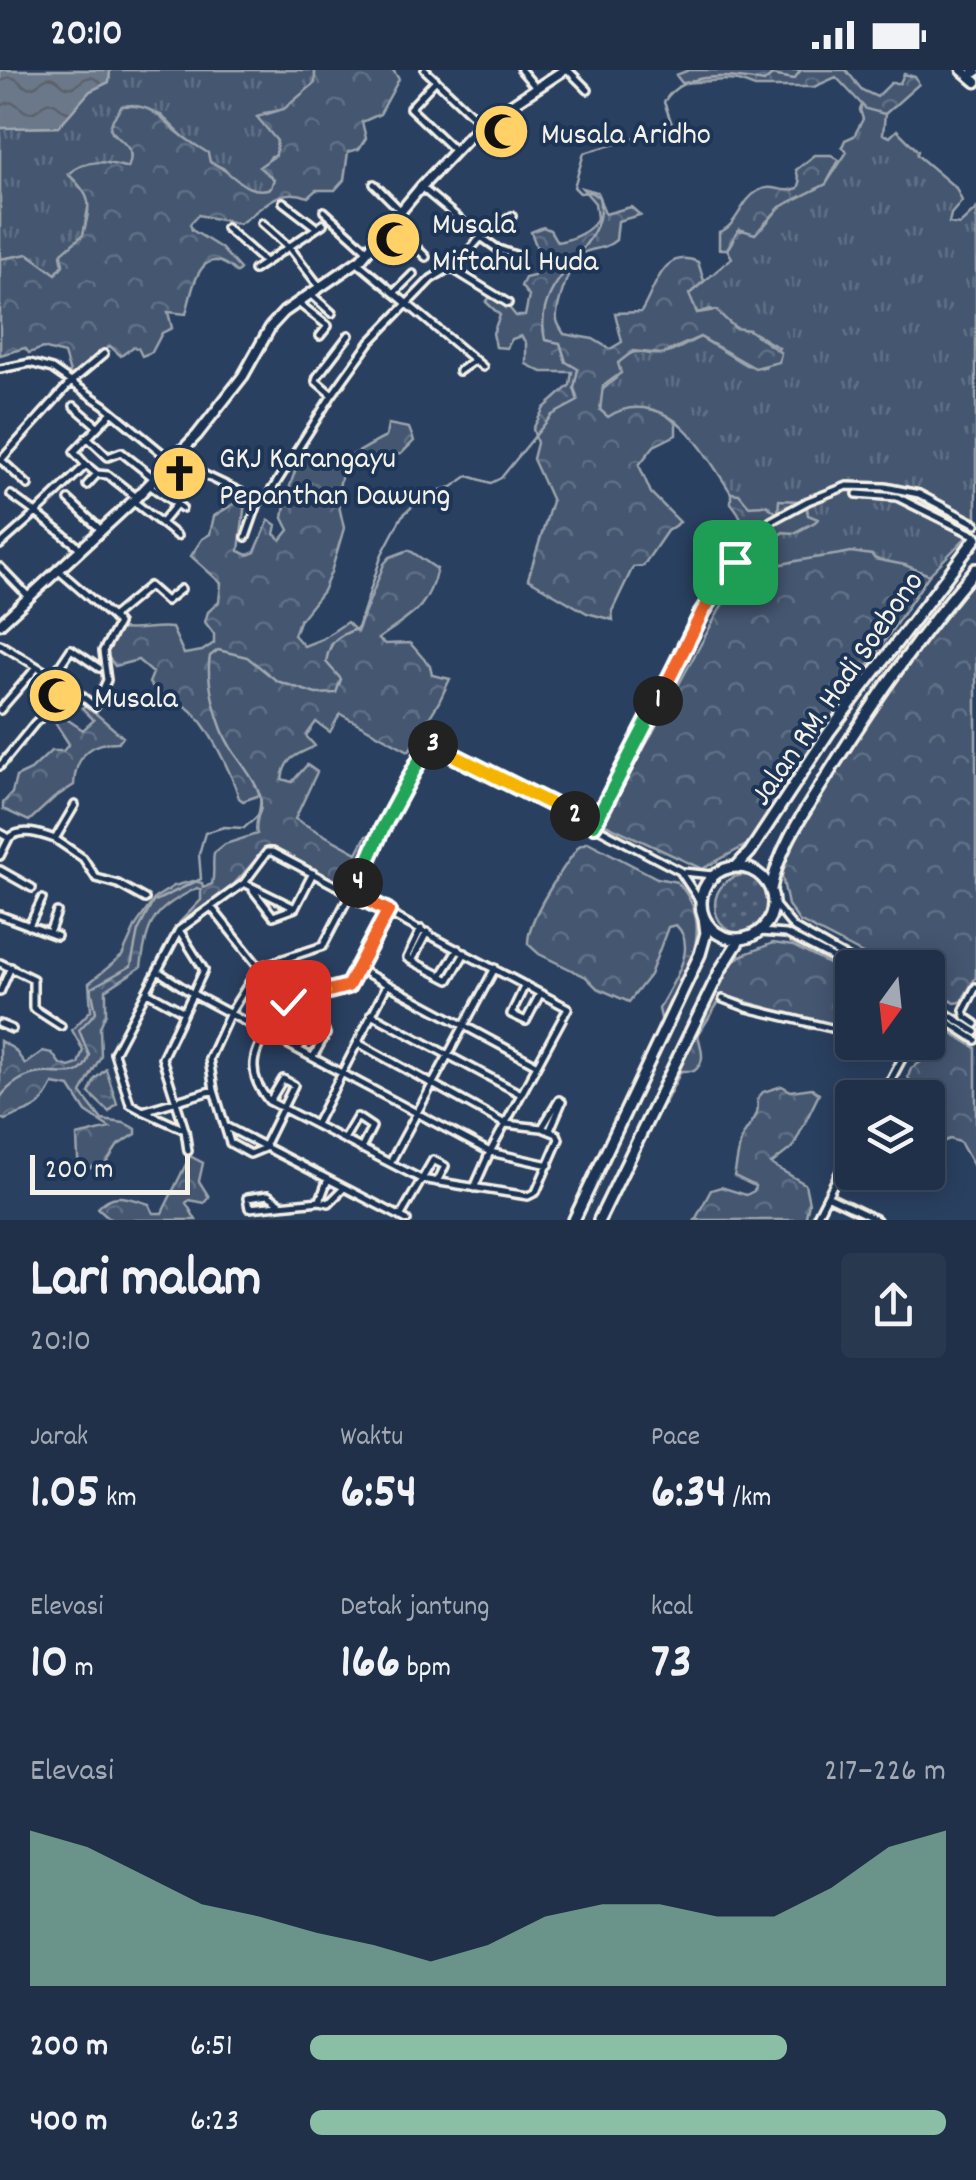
<!DOCTYPE html>
<html lang="id">
<head>
<meta charset="utf-8">
<style>
	:root { --surface:#203048; --page:#28384f; --text:#f1f3f6; --muted:#a2a9b4; --line:#3d4b60; --accent:#8abfa5 }
	body { margin:0; font-family:Dekko,sans-serif; background:var(--page); color:var(--text); height:100vh; display:flex; flex-direction:column; font-size:38px; white-space:nowrap }
	* { box-sizing:border-box; margin:0 }
	p { font-size:32px; color:var(--muted) }
	.icon { flex:none; width:55px; height:55px; fill:none; stroke:currentColor; stroke-width:2; stroke-linecap:round; stroke-linejoin:round }
	.map { position:relative; height:1150px; overflow:hidden }
	.drawer { display:flex; flex-direction:column; background:var(--surface); flex:1 }
	.drawer>* { flex:none }
	.needle { width:65px; rotate:195deg }
	.buttons { position:absolute; left:835px; top:880px; display:grid; gap:20px }
	.buttons a { display:grid; place-items:center; width:110px; height:110px; border-radius:10px; background:var(--surface); box-shadow:0 5px 25px #0003,0 0 0 2px var(--line); font-size:50px }
	.scale { position:absolute; left:30px; bottom:25px; width:160px; box-sizing:border-box; padding-left:10px; border:5px solid #f4f1e8; border-top:0; font-size:28px; line-height:35px; white-space:nowrap; color:#f4f1e8; -webkit-text-stroke:8px #1d3557; paint-order:stroke }
	.pin { position:absolute; display:grid; place-items:center; width:85px; height:85px; color:#fff; margin:-42px; border-radius:20px; box-shadow:0 5px 15px #0006 }
	.km { position:absolute; width:50px; height:50px; margin:-25px; border-radius:50%; background:#222; color:#fff; font-size:28px; line-height:50px; text-align:center }
	.round { display:grid; place-items:center; flex:none; width:105px; height:105px; border-radius:10px; background:var(--page) }
	.overview { display:flex; align-items:center; justify-content:space-between; height:170px; padding:0 30px }
	h1 { font-size:55px; font-weight:700; line-height:75px }
	.metrics { display:grid; grid-template-columns:repeat(3,1fr); gap:15px; height:170px; padding:10px 30px }
	.metrics div { display:grid; align-content:center }
	.metrics b { font-size:50px; font-weight:700 }
	.metrics small { font-size:28px; font-weight:400 }
	.metrics p { font-size:28px }
	.chart { height:280px; padding:20px 30px }
	.chart p { display:flex; justify-content:space-between }
	.chart svg { width:100%; height:180px; margin-top:10px; fill:var(--accent); opacity:.7 }
	ul { padding:0 30px; list-style:none; font-size:32px }
	li { display:grid; grid-template-columns:160px 120px 1fr; align-items:center; height:75px }
	li i { height:25px; border-radius:12px; background:var(--accent) }
	.status { display:flex; justify-content:space-between; align-items:center; height:70px; padding:0 50px; background:var(--surface); direction:ltr }
	.status svg { height:28px; fill:currentColor }
	.map>svg:first-child { display:block }
</style>
</head>
<body>
<div class="status"><b>20:10</b><svg viewBox="0 0 49 12"><path d="M0 12V9h3v3zM5 12V6h3v6zM10 12V3h3v9zM15 12V0h3v12zM26 1h20v11H26zM47 4h2v5h-2z"/></svg></div>
<div class="map">
<svg width="976" height="1150" viewBox="0 0 976 1150">
	<defs>
		<pattern id="grass-tufts" width="24" height="20" patternUnits="userSpaceOnUse" patternTransform="scale(2.5)"><rect width="24" height="20" fill="#445771"/><path d="M3 7l-1-3M5 7V3M7 7l1-3M15 17l-1-3M17 17v-4M19 17l1-3" fill="none" stroke="#607085"/></pattern>
		<pattern id="forest-crowns" width="20" height="18" patternUnits="userSpaceOnUse" patternTransform="scale(2.5)"><rect width="20" height="18" fill="#445771"/><path d="M2 6a3 3 0 1 1 6 0M12 15a3 3 0 1 1 6 0" fill="none" stroke="#607085"/></pattern>
		<pattern id="wetland-marsh" width="20" height="14" patternUnits="userSpaceOnUse" patternTransform="scale(2.5)"><rect width="20" height="14" fill="#445771"/><path d="M1 5h8M5 5V1M11 12h8M15 12V8" fill="none" stroke="#607085"/></pattern>
		<pattern id="park-dots" width="8" height="8" patternUnits="userSpaceOnUse" patternTransform="scale(2.5)"><rect width="8" height="8" fill="#445771"/><path d="M2 2h.1M6 6h.1" fill="none" stroke="#607085" stroke-width="1.8" stroke-linecap="round"/></pattern>
		<pattern id="water-waves" width="16" height="10" patternUnits="userSpaceOnUse" patternTransform="scale(2.5)"><rect width="16" height="10" fill="#6a788a"/><path d="M0 5q4-4 8 0t8 0" fill="none" stroke="#5b626b"/></pattern>
	</defs>
	<rect width="100%" height="100%" fill="#2a4060"/>
	<filter id="ink" filterUnits="userSpaceOnUse"><feTurbulence type="fractalNoise" baseFrequency=".01" numOctaves="2"/><feDisplacementMap in="SourceGraphic" scale="20" xChannelSelector="R" yChannelSelector="G"/><feConvolveMatrix kernelMatrix="1 2 1 2 8 2 1 2 1" color-interpolation-filters="sRGB"/></filter>
	<g filter="url(#ink)">
		<path fill="url(#grass-tufts)" stroke="#9ca4ac" stroke-width="2.5" d="M110,0H315V13L284,40L264,43L277,71L276,85L271,86L263,100L274,109L271,119L263,121L241,116L223,98L209,92L161,45L133,35L122,36L112,63C127,71 135,81 129,98C105,93 88,88 68,104L84,119L89,133L83,165L61,185L63,195L55,205L29,184L0,189V58L58,57L90,21L109,12Z
			M862,35L885,44L883,64L890,67L897,60L918,81L917,85L956,118L962,131L951,144L949,153L959,155L976,139V457L929,505C871,480 797,481 741,511L738,504L752,476L749,472L770,470L784,462L796,463L809,455L807,437L779,438L778,444L766,435L749,436L739,425L731,423C701,377 671,316 608,347L600,340L601,321L616,308L618,293C640,273 639,287 663,284C675,282 689,272 700,267L746,295L765,298L779,278L749,260H739L711,239L697,243L689,224L732,188L727,179L733,172L735,162L763,157L780,137L826,114L847,82L842,77L845,70L854,66L863,49L860,40Z"/>
		<path fill="url(#forest-crowns)" stroke="#9ca4ac" stroke-width="2.5" d="M315,0H393L399,9L380,44L362,52L366,68L359,79L348,82L344,110L335,120H316L308,127C277,115 263,139 239,154L198,145L190,154L192,160L221,178L240,199L237,203C200,168 193,218 186,244L168,242L172,258L162,263L152,282L142,286L138,278L133,277L121,286L110,276L71,306L64,284L43,278L29,283L25,278L0,285V189L28,184L56,204L63,195L62,183L83,165C91,134 93,127 68,104C87,88 105,91 128,98C138,76 119,73 110,58L113,49L122,36C153,33 159,48 180,64C188,71 199,77 208,83L210,92C233,100 243,127 271,118L274,109L259,97L276,85L277,71L257,47L284,39L315,13Z
			M689,0H846L862,20L877,27L891,13H900L904,4L915,7L919,14L885,44L866,39L836,7L814,17H755L739,11L726,10L682,13L676,5Z
			M815,85H831L839,90L826,114L780,137L755,164L739,159L727,179H719V162C738,156 740,131 758,121C773,112 781,125 798,118L800,113L796,100Z
			M582,118L597,122L605,144L631,137L640,145L618,151L616,170C603,181 593,177 581,184C571,190 555,239 557,250C558,255 561,259 564,264L593,269L610,279L622,272L615,243L641,242C656,218 662,177 698,192L704,211L689,224L697,243L716,240L735,258L749,260L781,283L779,292L755,298L700,267L662,284L633,281L618,293L621,303L603,316L600,340L608,347C629,332 659,336 676,353V365L654,376L639,395L651,423L680,452L667,461L643,496L633,497L612,541L613,550L587,543L528,509L552,431L533,389L537,373L533,359L544,338L570,315L572,302H542L526,294V273L521,266L512,269L507,278L496,277L493,263L500,245L486,232L490,227C502,231 509,236 516,246H525L529,226L521,216L525,208L534,206L541,189L531,162L543,157L550,160L557,172C571,170 593,161 597,148L595,133Z
			M388,354L409,358L414,371L401,384L376,387L342,403L337,427L344,458L331,502L323,521L299,551L294,565L304,576L322,569L347,552L357,562L384,494L390,487L409,480L437,499C426,543 410,545 378,569L385,574L410,573L430,596L432,605L450,609L439,632L409,681L340,644L330,662L316,652L306,666L315,676C298,685 285,686 282,709L292,712L307,695L317,702L295,749L357,783L366,766L375,764L365,790L349,818L273,778L262,783L233,815L185,853L180,852L201,830V820L197,818C154,840 148,848 141,897L106,920V943L100,957L101,986L81,1023L102,1050L124,1053L136,1059V1064L118,1075L103,1098L97,1095L84,1101L78,1089L77,1066L110,1058L86,1042L70,1017L53,1014C37,1045 33,1036 5,1050L0,1048V971L14,979L25,994L43,981L52,983L60,994L69,997L78,994L83,980L72,960L91,940L89,913L122,886L136,855L155,828L174,816L193,811L202,813L203,818L212,814C215,802 212,794 214,783L225,774L257,764C253,752 263,740 260,725L243,731L239,728C232,704 208,654 189,639C175,628 159,628 149,613L153,603L138,590L115,596L106,584L121,559C139,561 154,556 172,558L184,584L202,581L214,573V564L205,552L208,542L219,532L221,513L191,486L202,469L210,464L214,446L240,430L245,432L239,481L248,485L255,482L269,450L276,455L274,464L281,470L289,460L283,448C286,423 295,401 304,377C346,400 346,386 386,367Z
			M731,423L739,424L749,436L766,435L778,444L779,430L799,431L798,437L806,435L808,445L818,449C812,457 802,455 796,463L783,462L773,469L739,476L736,467C747,454 740,444 731,433Z
			M851,482L872,485L875,489L905,495L929,505L748,774L702,799L603,753L726,528C760,488 803,492 851,482Z
			M976,503V907L961,932L955,933L928,918V898L888,897L799,851L788,835L782,806L788,781L867,653Z
			M86,635L123,667L118,672C89,672 75,688 74,715L54,728L29,751L3,739V733L12,723L16,707L31,700L51,681H63L69,674L50,645L56,642L83,660L94,650L82,638Z
			M588,772L657,808L677,812C718,855 686,903 665,946L661,948L659,939C670,915 700,879 676,855L668,857L650,905L629,932L597,918L586,907L539,884L528,874C527,848 563,798 579,776Z
			M773,873L793,876L852,906V956L809,959L768,938L723,925L698,965C701,979 707,991 694,1001H681L665,1033L657,1039L727,897L740,886Z
			M934,952L976,978V1100L960,1072L950,1069L937,1074L938,1088L930,1087L928,1028L914,1027L915,1020L908,1007L911,998C934,986 929,981 928,958Z
			M782,1016L791,1021L812,1018L819,1024L793,1077L771,1094L805,1114L809,1133L805,1150H695L711,1120L721,1117L746,1125L754,1121L755,1116L734,1106C737,1094 738,1077 743,1066C750,1052 761,1047 757,1029L763,1022Z
			M190,1086L203,1093L199,1111L209,1127L204,1133L189,1130L186,1133L196,1150H112L98,1138C113,1120 129,1128 149,1134L153,1143H162Z"/>
		<path fill="url(#wetland-marsh)" stroke="#9ca4ac" stroke-width="2.5" d="M106,999L117,1034L109,1042L89,1023L95,1009Z"/>
		<path fill="url(#park-dots)" stroke="#9ca4ac" stroke-width="2.5" d="M715 835a30 30 0 1 1 60 0a30 30 0 1 1-60 0Z"/>
		<path fill="url(#water-waves)" stroke="#a1a8b0" stroke-width="2.5" d="M0,0H110L109,12L90,21L58,57L0,58Z"/>
		<g fill="none" stroke-linecap="round" stroke-linejoin="round">
			<path stroke="#a1a8b0" stroke-width="2.5" d="M0,1028C9,1015 25,1004 42,1003C62,1001 83,1012 89,985L79,960L96,942L91,918L131,896L138,861L153,832L201,809L199,784L205,763L224,757L244,758C249,753 259,747 260,741C266,720 240,693 231,678C218,657 205,610 210,586L218,580L247,587L277,611L316,624L336,623L341,609L326,592C330,569 338,566 358,558L382,484L402,446L426,424L452,417L468,406L491,413L501,408L552,345L578,331L574,318L578,299L566,292L560,273L545,270C530,204 611,180 599,127L590,122L580,123L574,117L584,83L673,57L664,32C682,0 730,5 764,12L772,5L794,9L801,0"/>
			<defs>
				<path id="street" d="M425,0L482,54
					M521,0L537,19
					M568,0L588,20
					M436,10L410,38L454,80
					M479,56L506,80
					M374,114L400,140
					M421,117L481,167L512,146
					M283,132L317,158
					M324,141L368,181
					M391,152L426,187
					M262,153L290,178L319,216
					M226,158L265,192
					M394,186L397,182L402,185L413,175
					M357,192L483,297
					M451,198L508,233
					M254,200L323,154
					M394,223L413,204
					M312,225L332,243
					M297,232L328,256L320,266
					M0,299L30,293L52,299L104,335L167,387L253,428L266,429L332,325L370,272L431,209L459,192L481,167L498,179L521,187
					M459,301L475,290
					M332,325L316,311L317,307L349,265
					M74,336L97,356
					M87,367L108,387L121,382L155,409
					M86,395L97,404L108,405L136,427
					M28,415L1,390L71,312L104,284
					M87,415L97,404
					M149,415L182,438
					M857,424L897,427L976,466
					M69,430L100,459
					M133,431L177,466
					M161,453L176,435
					M246,467L259,430
					M0,475L36,443L11,425
					M80,478L36,443L86,395L74,382L112,342
					M0,497L29,527
					M58,500L112,547L149,516L166,531L181,519
					M0,574L72,618L95,637L107,610L103,581L118,554L112,547
					M53,606L71,579L99,598
					M0,640L37,597
					M0,696L35,653L72,618
					M593,755L703,541L745,476L771,451L808,431L847,416L885,417L919,424L976,454
					M0,763L9,768
					M9,768C22,757 41,764 55,769L75,735
					M55,769L83,788L96,808L118,814L145,829
					M0,786L9,768
					M0,800L32,818
					M683,802L713,805
					M244,813L295,838L313,803
					M253,820L273,846L295,838
					M774,834L794,858L864,898
					M212,838L259,897
					M0,845L57,866
					M29,856L42,829
					M421,859L407,888L412,891L427,862
					M760,862L786,864L852,898
					M49,863L57,842
					M412,891L449,910L465,883
					M0,893L33,909V938L61,956
					M357,898L537,995
					M158,901L193,924L490,1082L549,1095
					M441,906L458,879
					M525,915L511,944L526,951L540,924
					M976,917L964,940L966,947L976,954
					M0,922L11,897
					M147,922L184,942
					M723,929L747,938L852,963
					M928,932L976,962
					M928,939L976,970
					M371,944L521,1024
					M0,954L12,959
					M876,972L902,989
					M358,973L505,1054L542,1058L557,1064L559,1069L536,1122L528,1126L421,1109L269,1031C236,993 264,969 286,932L348,916L388,841
					M298,979L314,961L324,959L326,964L313,987
					M214,1020L143,1041L130,1034L114,983L179,860L244,813L267,782H272L568,938L490,1082L474,1118
					M881,1028L911,972
					M143,1041L185,1060L162,988L204,900L179,860
					M316,1054L387,915
					M227,1057L407,1150
					M542,1058L559,1030L562,1032L550,1060
					M185,1060L188,1081
					M344,1069L357,1047L372,1057L361,1079
					M264,1076L294,1015L283,1009L270,1031
					M267,1077L250,1084L230,1073L214,1020L209,989L230,943L259,897L323,876L427,677L439,675L680,801L701,833
					M390,1093L495,898
					M827,1126L877,1150
					M320,1130L328,1109
					M281,1134L268,1125L247,1128L249,1138L320,1131L329,1133L344,1118
					M400,1147L433,1090L445,1096L437,1112
					M815,1150L852,1078"/>
				<path id="secondary" d="M962,0L976,12
					M974,0L976,2
					M0,554L133,431L197,365L243,306L271,256L284,242L361,189L421,117L479,56L564,0"/>
				<path id="primary" d="M701 833a36 36 0 1 1 72 0a36 36 0 1 1-72 0Z
					M736,797L750,782L829,662L976,468
					M771,819C778,781 801,747 822,714C868,639 918,566 976,499
					M574,1150L700,884L706,863L704,847
					M599,1150L721,899L740,869"/>
			</defs>
			<use href="#street" stroke="#f4f1e8" stroke-width="12"/>
			<use href="#secondary" stroke="#f4f1e8" stroke-width="15"/>
			<use href="#primary" stroke="#f4f1e8" stroke-width="16"/>
			<use href="#street" stroke="#1d3557" stroke-width="5"/>
			<use href="#secondary" stroke="#1d3557" stroke-width="8"/>
			<use href="#primary" stroke="#1d3557" stroke-width="9"/>
		</g>
	</g>
	<g fill="none" stroke-linecap="round" stroke-linejoin="round" filter="url(#ink)">
		<defs>
			<path id="split-1" d="M658,631L703,541L735,492"/>
			<path id="split-2" d="M575,746L594,755L658,631"/>
			<path id="split-3" d="M433,675L575,746"/>
			<path id="split-4" d="M358,813L382,759L427,676L433,675"/>
			<path id="split-5" d="M325,922L348,916L388,841L352,823L358,813"/>
			<path id="split-6" d="M288,932L325,922"/>
		</defs>
		<use href="#split-1" stroke="#fff" stroke-width="20"/>
		<use href="#split-2" stroke="#fff" stroke-width="20"/>
		<use href="#split-3" stroke="#fff" stroke-width="20"/>
		<use href="#split-4" stroke="#fff" stroke-width="20"/>
		<use href="#split-5" stroke="#fff" stroke-width="20"/>
		<use href="#split-6" stroke="#fff" stroke-width="20"/>
		<use href="#split-1" stroke="#f0652b" stroke-width="12"/>
		<use href="#split-2" stroke="#22a559" stroke-width="12"/>
		<use href="#split-3" stroke="#f5b400" stroke-width="12"/>
		<use href="#split-4" stroke="#22a559" stroke-width="12"/>
		<use href="#split-5" stroke="#f0652b" stroke-width="12"/>
		<use href="#split-6" stroke="#f5b400" stroke-width="12"/>
	</g>
	<defs>
		<symbol id="mosque-disc" viewBox="-11 -11 22 22"><circle r="9.5" fill="#ffd166" stroke="#1d3557"/><path d="M3.5-4.9A6 6 0 1 0 3.5 4.9A5 5 0 1 1 3.5-4.9Z" fill="#111"/></symbol>
		<symbol id="church-disc" viewBox="-11 -11 22 22"><circle r="9.5" fill="#ffd166" stroke="#1d3557"/><path d="M-1.2-6h2.4v3.5h3.3v2.4h-3.3V6h-2.4V-.1h-3.3v-2.4h3.3Z" fill="#111"/></symbol>
	</defs>
	<g fill-rule="evenodd">
		<use href="#mosque-disc" x="470" y="30" width="63" height="63"/>
		<use href="#mosque-disc" x="362" y="138" width="63" height="63"/>
		<use href="#church-disc" x="148" y="372" width="63" height="63"/>
		<use href="#mosque-disc" x="24" y="594" width="63" height="63"/>
	</g>
	<g text-anchor="middle" stroke-width="8" stroke-linejoin="round" paint-order="stroke">
		<g font-size="32" fill="#f4f1e8" stroke="#1d3557" text-anchor="start">
			<text x="541" y="73">Musala Aridho</text>
			<text x="432" y="163">Musala<tspan x="432" dy="37">Miftahul Huda</tspan></text>
			<text x="219" y="397">GKJ Karangayu<tspan x="219" dy="37">Pepanthan Dawung</tspan></text>
			<text x="94" y="637">Musala</text>
		</g>
		<g font-size="32" fill="#f4f1e8" stroke="#1d3557">
			<text transform="translate(835 617) rotate(-55)" y="11">Jalan RM. Hadi Soebono</text>
		</g>
	</g>
</svg>
<div class="buttons">
<a><svg class="needle" viewBox="-14 -14 28 28"><path d="M0-13l5 13h-10z" fill="#e53935"/><path d="M0 13l5-13h-10z" fill="#a2a9b4"/></svg></a>
<a><svg class="icon" aria-label="layers" viewBox="0 0 24 24"><path d="M12 4l9 5-9 5-9-5zM3 14l9 5 9-5"/></svg></a>
</div>
<div class="scale">200 m</div>
<div class="pin" style="left:735px;top:492px;background:#1e9e55"><svg class="icon" aria-label="arrive" viewBox="0 0 24 24"><path d="M6 21V4h12l-3 4 3 4H6"/></svg></div>
<div class="pin" style="left:288px;top:932px;background:#d93025"><svg class="icon" aria-label="check" viewBox="0 0 24 24"><path d="M5 12l5 5 9-10"/></svg></div>
<b class="km" style="left:658px;top:631px">1</b>
<b class="km" style="left:575px;top:746px">2</b>
<b class="km" style="left:433px;top:675px">3</b>
<b class="km" style="left:358px;top:813px">4</b>
</div>
<section class="drawer">
<div class="overview"><div><h1>Lari malam</h1><p>20:10</p></div><a class="round"><svg class="icon" aria-label="share" viewBox="0 0 24 24"><path d="M12 15V3M7 8l5-5 5 5M5 13v7h14v-7"/></svg></a></div>
<div class="metrics">
<div><p>Jarak</p><b>1.05<small> km</small></b></div>
<div><p>Waktu</p><b>6:54</b></div>
<div><p>Pace</p><b>6:34<small> /km</small></b></div>
</div>
<div class="metrics">
<div><p>Elevasi</p><b>10<small> m</small></b></div>
<div><p>Detak jantung</p><b>166<small> bpm</small></b></div>
<div><p>kcal</p><b>73</b></div>
</div>
<div class="chart"><p><span>Elevasi</span>217–226 m</p>
<svg viewBox="0 0 160 44" preserveAspectRatio="none"><path d="M0 44V6L10 10L20 17L30 24L40 27L50 31L60 34L70 38L80 34L90 27L100 24L110 24L120 27L130 27L140 20L150 10L160 6V44z"/></svg>
</div>
<ul>
<li><b>200 m</b>6:51<i style="width:75%"></i></li>
<li><b>400 m</b>6:23<i style="width:100%"></i></li>
</ul>
</section>
</body>
</html>
